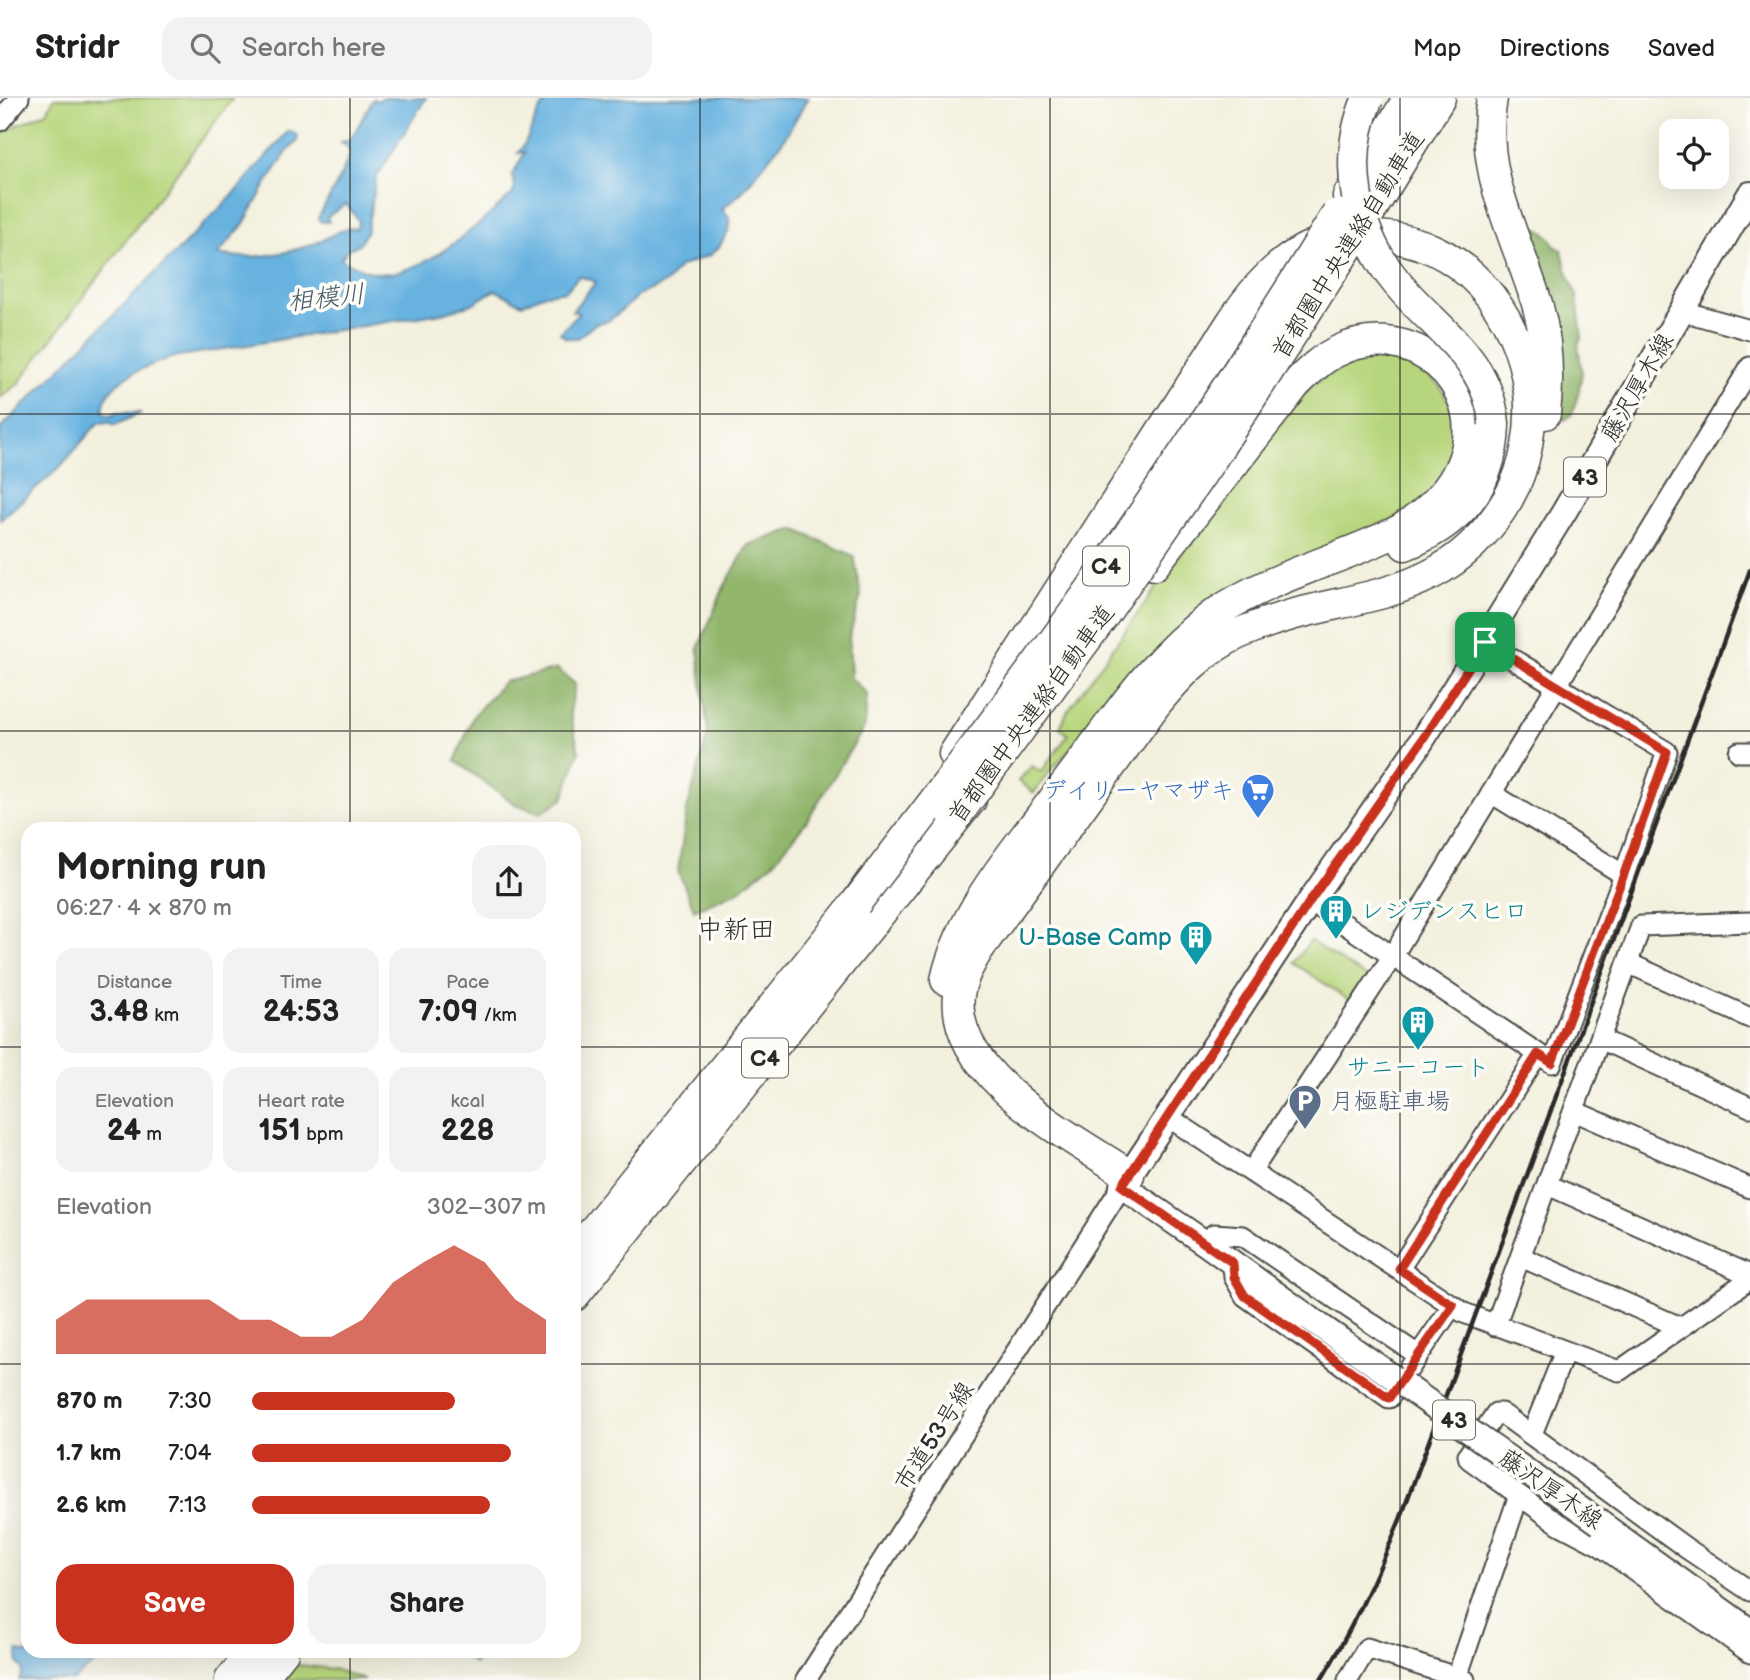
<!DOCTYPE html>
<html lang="en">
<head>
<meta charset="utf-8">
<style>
	:root { --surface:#fff; --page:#f2f2f2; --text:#222; --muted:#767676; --line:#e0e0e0; --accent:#c8321e }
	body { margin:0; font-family:"Balsamiq Sans","Klee One",sans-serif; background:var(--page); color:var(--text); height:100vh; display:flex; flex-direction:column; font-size:26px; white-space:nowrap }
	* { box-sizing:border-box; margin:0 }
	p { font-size:23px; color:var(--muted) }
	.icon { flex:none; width:38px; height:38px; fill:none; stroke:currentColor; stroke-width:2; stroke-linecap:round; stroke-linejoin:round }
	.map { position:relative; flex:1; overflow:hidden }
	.details { position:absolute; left:21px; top:724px; width:560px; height:836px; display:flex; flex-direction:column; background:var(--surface); border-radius:21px; box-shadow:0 7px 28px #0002 }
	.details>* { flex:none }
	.fabs { position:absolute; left:1659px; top:21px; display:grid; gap:14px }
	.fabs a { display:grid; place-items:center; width:70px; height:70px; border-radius:14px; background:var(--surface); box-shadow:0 7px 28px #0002; font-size:35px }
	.pin { position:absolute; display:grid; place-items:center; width:60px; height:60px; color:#fff; margin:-30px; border-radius:14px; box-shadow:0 4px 10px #0006 }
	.round { display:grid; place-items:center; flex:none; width:74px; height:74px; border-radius:21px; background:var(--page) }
	.summary { display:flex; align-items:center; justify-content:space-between; height:119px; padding:0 35px }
	h1 { font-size:38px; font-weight:800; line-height:52px }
	.stats { display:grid; grid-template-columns:repeat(3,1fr); gap:10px; height:119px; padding:7px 35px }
	.stats div { display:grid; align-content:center; border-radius:18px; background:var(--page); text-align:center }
	.stats b { font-size:30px; font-weight:800 }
	.stats small { font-size:19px; font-weight:400 }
	.stats p { font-size:19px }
	.chart { height:196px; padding:14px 35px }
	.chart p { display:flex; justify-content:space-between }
	.chart svg { width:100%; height:126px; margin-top:7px; fill:var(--accent); opacity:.7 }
	.button { display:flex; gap:14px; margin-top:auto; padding:14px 35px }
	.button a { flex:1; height:80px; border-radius:21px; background:var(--accent); color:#fff; font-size:28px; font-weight:800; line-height:80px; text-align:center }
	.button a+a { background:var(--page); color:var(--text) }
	ul { padding:0 35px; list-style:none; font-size:23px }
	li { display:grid; grid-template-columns:112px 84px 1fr; align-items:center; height:52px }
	li i { height:18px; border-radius:9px; background:var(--accent) }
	header { display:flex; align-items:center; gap:42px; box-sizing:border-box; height:98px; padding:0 35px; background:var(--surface); border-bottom:2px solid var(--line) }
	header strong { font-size:33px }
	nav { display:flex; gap:38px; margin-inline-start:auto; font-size:24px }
	.search { width:490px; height:63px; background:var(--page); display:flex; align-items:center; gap:18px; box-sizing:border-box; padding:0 24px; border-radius:21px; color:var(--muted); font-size:26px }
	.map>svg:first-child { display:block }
</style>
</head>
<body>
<header>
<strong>Stridr</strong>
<div class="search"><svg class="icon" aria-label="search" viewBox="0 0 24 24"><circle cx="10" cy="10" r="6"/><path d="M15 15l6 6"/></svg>Search here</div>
<nav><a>Map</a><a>Directions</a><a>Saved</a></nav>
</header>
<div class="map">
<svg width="1750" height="1582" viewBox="0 0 1750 1582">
	<rect width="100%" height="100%" fill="#fdfcf7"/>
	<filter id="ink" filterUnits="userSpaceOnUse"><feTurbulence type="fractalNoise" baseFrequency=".0143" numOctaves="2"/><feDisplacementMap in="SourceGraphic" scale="14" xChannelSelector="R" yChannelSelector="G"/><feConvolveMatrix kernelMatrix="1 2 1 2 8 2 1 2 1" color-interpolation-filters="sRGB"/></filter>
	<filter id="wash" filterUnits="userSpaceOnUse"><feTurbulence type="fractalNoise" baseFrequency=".00686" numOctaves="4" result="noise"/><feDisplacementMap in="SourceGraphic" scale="28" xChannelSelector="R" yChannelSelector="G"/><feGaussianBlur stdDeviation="1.57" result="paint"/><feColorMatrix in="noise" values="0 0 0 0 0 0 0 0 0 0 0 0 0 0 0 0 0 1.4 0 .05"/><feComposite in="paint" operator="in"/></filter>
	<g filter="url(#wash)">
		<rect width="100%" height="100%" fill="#f3f0de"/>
		<path fill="#b7d57c" stroke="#718054" stroke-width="2" d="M54,0H233L18,286L0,300V35L47,14Z
			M1368,260L1397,261L1423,272L1440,289L1453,310L1457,335L1444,378L1414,412L1302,464L1084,636L1046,678L1034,695L1018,683L1032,668L1041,674L1068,637L1060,630L1067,614L1176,462L1303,296C1323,277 1342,267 1368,260Z
			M1310,843L1369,881L1356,907L1294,865Z
			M290,1566L333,1571L365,1582H278Z"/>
		<path fill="#91b66c" stroke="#5e704c" stroke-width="2" d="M1536,130C1546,135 1551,138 1554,148L1562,152L1566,171L1577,198L1582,239L1578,246L1582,275L1578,297L1572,316L1565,322L1558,320V239L1561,237L1528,139L1529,131Z
			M794,431L854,458L861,497L849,540L851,580L867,596L865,628L806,724L773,765L738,793L694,812L678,773L687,712L708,636L698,551L724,489L748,447Z
			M557,571L575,586L570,615L579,654L563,701L541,715L515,706L455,663L474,617L504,584Z"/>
		<path fill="#68b2e0" stroke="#4a6e86" stroke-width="2" d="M381,0H426L376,80L367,133L359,146L347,152L341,161C350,166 365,173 376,175C420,182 483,124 513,95L515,88L512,78L525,54L518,55C534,38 532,14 551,0H808L783,43L741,95L722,111L729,119V131L719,149L710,157L679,169L667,184L638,198L610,222L595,226L578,240H566L560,235L579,215L572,213L596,184L579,178L566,193L545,196L522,206L495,192L472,206L442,215L174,259C148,268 105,280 103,313L110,317L118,314L141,315L115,327L108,324L98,325L60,369L0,422V331L234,96L289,32L298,38L297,44L287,54L268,83L243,127L218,156C249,163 287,156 316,145C331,139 341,129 357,130L359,123L346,106L327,119L329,124H321L318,120C330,99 342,78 350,55L347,48L341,44L351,41L373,1L379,3Z
			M18,1553L28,1555L110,1554L73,1582H19C23,1575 25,1571 18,1566Z
			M458,1554H485L483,1556L484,1558L474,1566Z"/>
	</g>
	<g filter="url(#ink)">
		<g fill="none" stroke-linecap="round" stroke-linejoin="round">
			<defs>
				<path id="minor" d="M0,23L19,0
					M1682,213L1750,232
					M1739,654H1750
					M1491,695L1624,777
					M1310,803L1552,965L1624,777L1667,654L1484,544
					M1628,865L1750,920
					M1600,941L1750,1009
					M1574,1013L1750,1090
					M1168,1019L1464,1215L1619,1273L1750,1181
					M1251,1074L1392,859L1750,269
					M1548,1087L1750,1177
					M1214,1136L1243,1138L1418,1257
					M1521,1159L1680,1229
					M1233,1165L1234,1179L1245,1198L1389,1300L1453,1207
					M1399,1171L1538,956
					M1495,1228L1641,828L1750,824
					M1532,1336L1565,1253
					M1750,1493L1686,1450L1501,1315H1496L1468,1357L1469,1361L1559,1426L1599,1447L1750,1555
					M806,1582L1122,1088
					M1348,1582L1367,1550L1465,1582
					M1456,1582L1519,1397"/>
				<path id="major" d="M1309,1220L1205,1145L1122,1088L1310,803L1417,650L1484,544L1564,414L1750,96
					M1600,1425L1750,1533"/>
				<path id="highway" d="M1492,0C1478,75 1518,140 1538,209C1548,245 1549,280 1545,316
					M1348,98L1409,0
					M1359,132L1440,0
					M1405,447C1460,425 1493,387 1494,326
					M954,656L1231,225C1250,196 1274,167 1305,151C1327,140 1353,137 1377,138C1462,142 1519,213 1529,294C1533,330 1526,369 1508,401C1440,516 1341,489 1238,536C1203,552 1178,579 1155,607L978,852C970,866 961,880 959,897C950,978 1072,1039 1129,1077
					M946,882C962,809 1023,743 1067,684C1111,626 1152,560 1213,517C1270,478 1338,463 1400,432C1427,415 1452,393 1463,362C1491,286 1409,218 1338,253C1322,260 1309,273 1296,286L1154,467
					M574,1157L856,805L871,783
					M574,1198L971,702
					M230,1582L253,1554
					M260,1582L283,1554"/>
			</defs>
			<use href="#minor" stroke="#494946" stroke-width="23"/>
			<use href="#major" stroke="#494946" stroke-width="28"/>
			<use href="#highway" stroke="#494946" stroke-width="33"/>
			<use href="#minor" stroke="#fff" stroke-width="19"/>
			<use href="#major" stroke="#fff" stroke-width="24"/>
			<use href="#highway" stroke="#fff" stroke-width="30"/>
			<path stroke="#2b2b2b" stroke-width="4.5" d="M1321,1582C1353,1530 1378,1476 1401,1419L1750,472"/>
			<defs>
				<path id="major-bridge" d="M1309,1220L1600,1425"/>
				<path id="highway-bridge" d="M1368,0C1341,61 1355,135 1397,185C1435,231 1489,261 1494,326
					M954,721L1102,520L1211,362L1359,132
					M856,805C932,706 1008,607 1081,505C1171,379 1255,248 1337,116"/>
			</defs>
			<use href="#major-bridge" stroke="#494946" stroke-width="28" stroke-linecap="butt"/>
			<use href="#highway-bridge" stroke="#494946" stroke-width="33" stroke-linecap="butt"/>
			<use href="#major-bridge" stroke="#fff" stroke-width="24"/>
			<use href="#highway-bridge" stroke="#fff" stroke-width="30"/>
		</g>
	</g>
	<g fill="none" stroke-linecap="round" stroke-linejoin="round" filter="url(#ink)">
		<defs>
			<path id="route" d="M1485,544L1667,654L1624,776L1552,965L1538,956L1399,1171L1453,1207L1389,1300L1245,1198L1234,1179L1233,1165L1122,1088L1310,803L1417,650Z"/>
		</defs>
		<use href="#route" stroke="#fff" stroke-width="14"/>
		<use href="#route" stroke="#c8321e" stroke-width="9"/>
	</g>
	<path fill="none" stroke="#2b2b2b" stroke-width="2" stroke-opacity="0.55" d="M350,0V732M700,0V1582M1050,0V1582M1400,0V1582M0,316H1750M0,633H1750M0,949H28M574,949H1750M0,1266H28M574,1266H1750M350,1554V1582"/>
	<defs>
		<symbol id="supermarket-pin" viewBox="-11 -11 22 30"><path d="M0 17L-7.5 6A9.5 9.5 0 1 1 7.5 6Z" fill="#3f7fe0" stroke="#fdfcf7"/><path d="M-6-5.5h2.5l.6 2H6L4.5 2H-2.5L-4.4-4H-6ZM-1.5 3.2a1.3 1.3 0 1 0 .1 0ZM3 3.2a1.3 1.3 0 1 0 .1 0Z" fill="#fff"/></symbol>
		<symbol id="building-pin" viewBox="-11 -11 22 30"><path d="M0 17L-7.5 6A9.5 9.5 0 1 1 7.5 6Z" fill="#0f9aa8" stroke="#fdfcf7"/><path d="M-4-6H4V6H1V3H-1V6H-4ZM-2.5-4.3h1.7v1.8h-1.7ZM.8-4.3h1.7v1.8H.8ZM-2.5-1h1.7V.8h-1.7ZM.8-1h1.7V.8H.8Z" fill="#fff"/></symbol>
		<symbol id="parking-pin" viewBox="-11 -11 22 30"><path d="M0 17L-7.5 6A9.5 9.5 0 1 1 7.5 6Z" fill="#5c6f8a" stroke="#fdfcf7"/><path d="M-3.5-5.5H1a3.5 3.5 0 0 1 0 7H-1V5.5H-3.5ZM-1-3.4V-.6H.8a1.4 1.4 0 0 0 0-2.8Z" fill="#fff"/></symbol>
	</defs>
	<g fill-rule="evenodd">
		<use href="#supermarket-pin" x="1239" y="673" width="38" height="52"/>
		<use href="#building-pin" x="1317" y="794" width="38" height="52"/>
		<use href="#building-pin" x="1177" y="820" width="38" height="52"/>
		<use href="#building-pin" x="1399" y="905" width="38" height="52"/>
		<use href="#parking-pin" x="1286" y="984" width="38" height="52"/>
	</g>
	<g text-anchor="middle" stroke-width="7" stroke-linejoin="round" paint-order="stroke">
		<g fill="#fdfcf7" stroke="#6a6a68" stroke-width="2">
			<rect x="1564" y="359.5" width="42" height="39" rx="5"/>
			<rect x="1083" y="448.5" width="46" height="39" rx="5"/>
			<rect x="742" y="940.5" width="46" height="39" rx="5"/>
			<rect x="1433" y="1302.5" width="42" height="39" rx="5"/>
		</g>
		<g font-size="23" font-weight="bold" fill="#2b2b2b">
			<text x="1585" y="387">43</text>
			<text x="1106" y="476">C4</text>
			<text x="765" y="968">C4</text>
			<text x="1454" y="1330">43</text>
		</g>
		<g font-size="24" fill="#2b2b2b" stroke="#fdfcf7">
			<text transform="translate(1348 147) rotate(-58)" y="8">首都圏中央連絡自動車道</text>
			<text transform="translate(1637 289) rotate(-60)" y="8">藤沢厚木線</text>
			<text transform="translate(1031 616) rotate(-54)" y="8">首都圏中央連絡自動車道</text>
			<text transform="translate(934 1338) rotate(-57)" y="8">市道53号線</text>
			<text transform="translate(1551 1391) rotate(35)" y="8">藤沢厚木線</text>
		</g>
		<g font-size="24" fill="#366cbe" stroke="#fdfcf7" text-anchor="end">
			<text x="1234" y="700">デイリーヤマザキ</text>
		</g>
		<g font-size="24" fill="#0d838f" stroke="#fdfcf7" text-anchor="start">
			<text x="1360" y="821">レジデンスヒロ</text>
			<text x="1172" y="847" text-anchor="end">U-Base Camp</text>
			<text x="1418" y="977" text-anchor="middle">サニーコート</text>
		</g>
		<g font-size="24" fill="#4e5e75" stroke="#fdfcf7" text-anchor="start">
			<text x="1330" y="1011">月極駐車場</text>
		</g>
		<g font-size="26" font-style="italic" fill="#405a6a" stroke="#fdfcf7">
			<text transform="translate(326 199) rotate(-6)" y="9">相模川</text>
		</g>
		<g font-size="26" fill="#2b2b2b" stroke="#fdfcf7">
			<text x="736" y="840">中新田</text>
		</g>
	</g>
</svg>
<div class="fabs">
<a><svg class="icon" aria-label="locate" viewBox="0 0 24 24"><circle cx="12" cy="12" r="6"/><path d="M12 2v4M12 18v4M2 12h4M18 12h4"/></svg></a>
</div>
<div class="pin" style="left:1485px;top:544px;background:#1e9e55"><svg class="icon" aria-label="arrive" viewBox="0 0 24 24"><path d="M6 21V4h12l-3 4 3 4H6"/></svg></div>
<section class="details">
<div class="summary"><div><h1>Morning run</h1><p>06:27 · 4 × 870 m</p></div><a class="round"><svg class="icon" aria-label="share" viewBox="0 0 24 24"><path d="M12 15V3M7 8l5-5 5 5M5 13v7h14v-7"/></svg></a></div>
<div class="stats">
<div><p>Distance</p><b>3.48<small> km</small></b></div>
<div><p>Time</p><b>24:53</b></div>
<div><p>Pace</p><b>7:09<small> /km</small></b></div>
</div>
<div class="stats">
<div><p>Elevation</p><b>24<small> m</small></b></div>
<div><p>Heart rate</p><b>151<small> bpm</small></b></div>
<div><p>kcal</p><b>228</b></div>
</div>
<div class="chart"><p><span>Elevation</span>302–307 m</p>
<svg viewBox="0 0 160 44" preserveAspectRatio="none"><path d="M0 44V32L10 25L20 25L30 25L40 25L50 25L60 32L70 32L80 38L90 38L100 32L110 19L120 12L130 6L140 12L150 25L160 32V44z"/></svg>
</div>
<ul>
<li><b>870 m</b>7:30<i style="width:69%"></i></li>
<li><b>1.7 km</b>7:04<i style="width:88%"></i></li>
<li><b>2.6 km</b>7:13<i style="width:81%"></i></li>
</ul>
<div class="button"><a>Save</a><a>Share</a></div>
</section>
</div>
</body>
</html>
